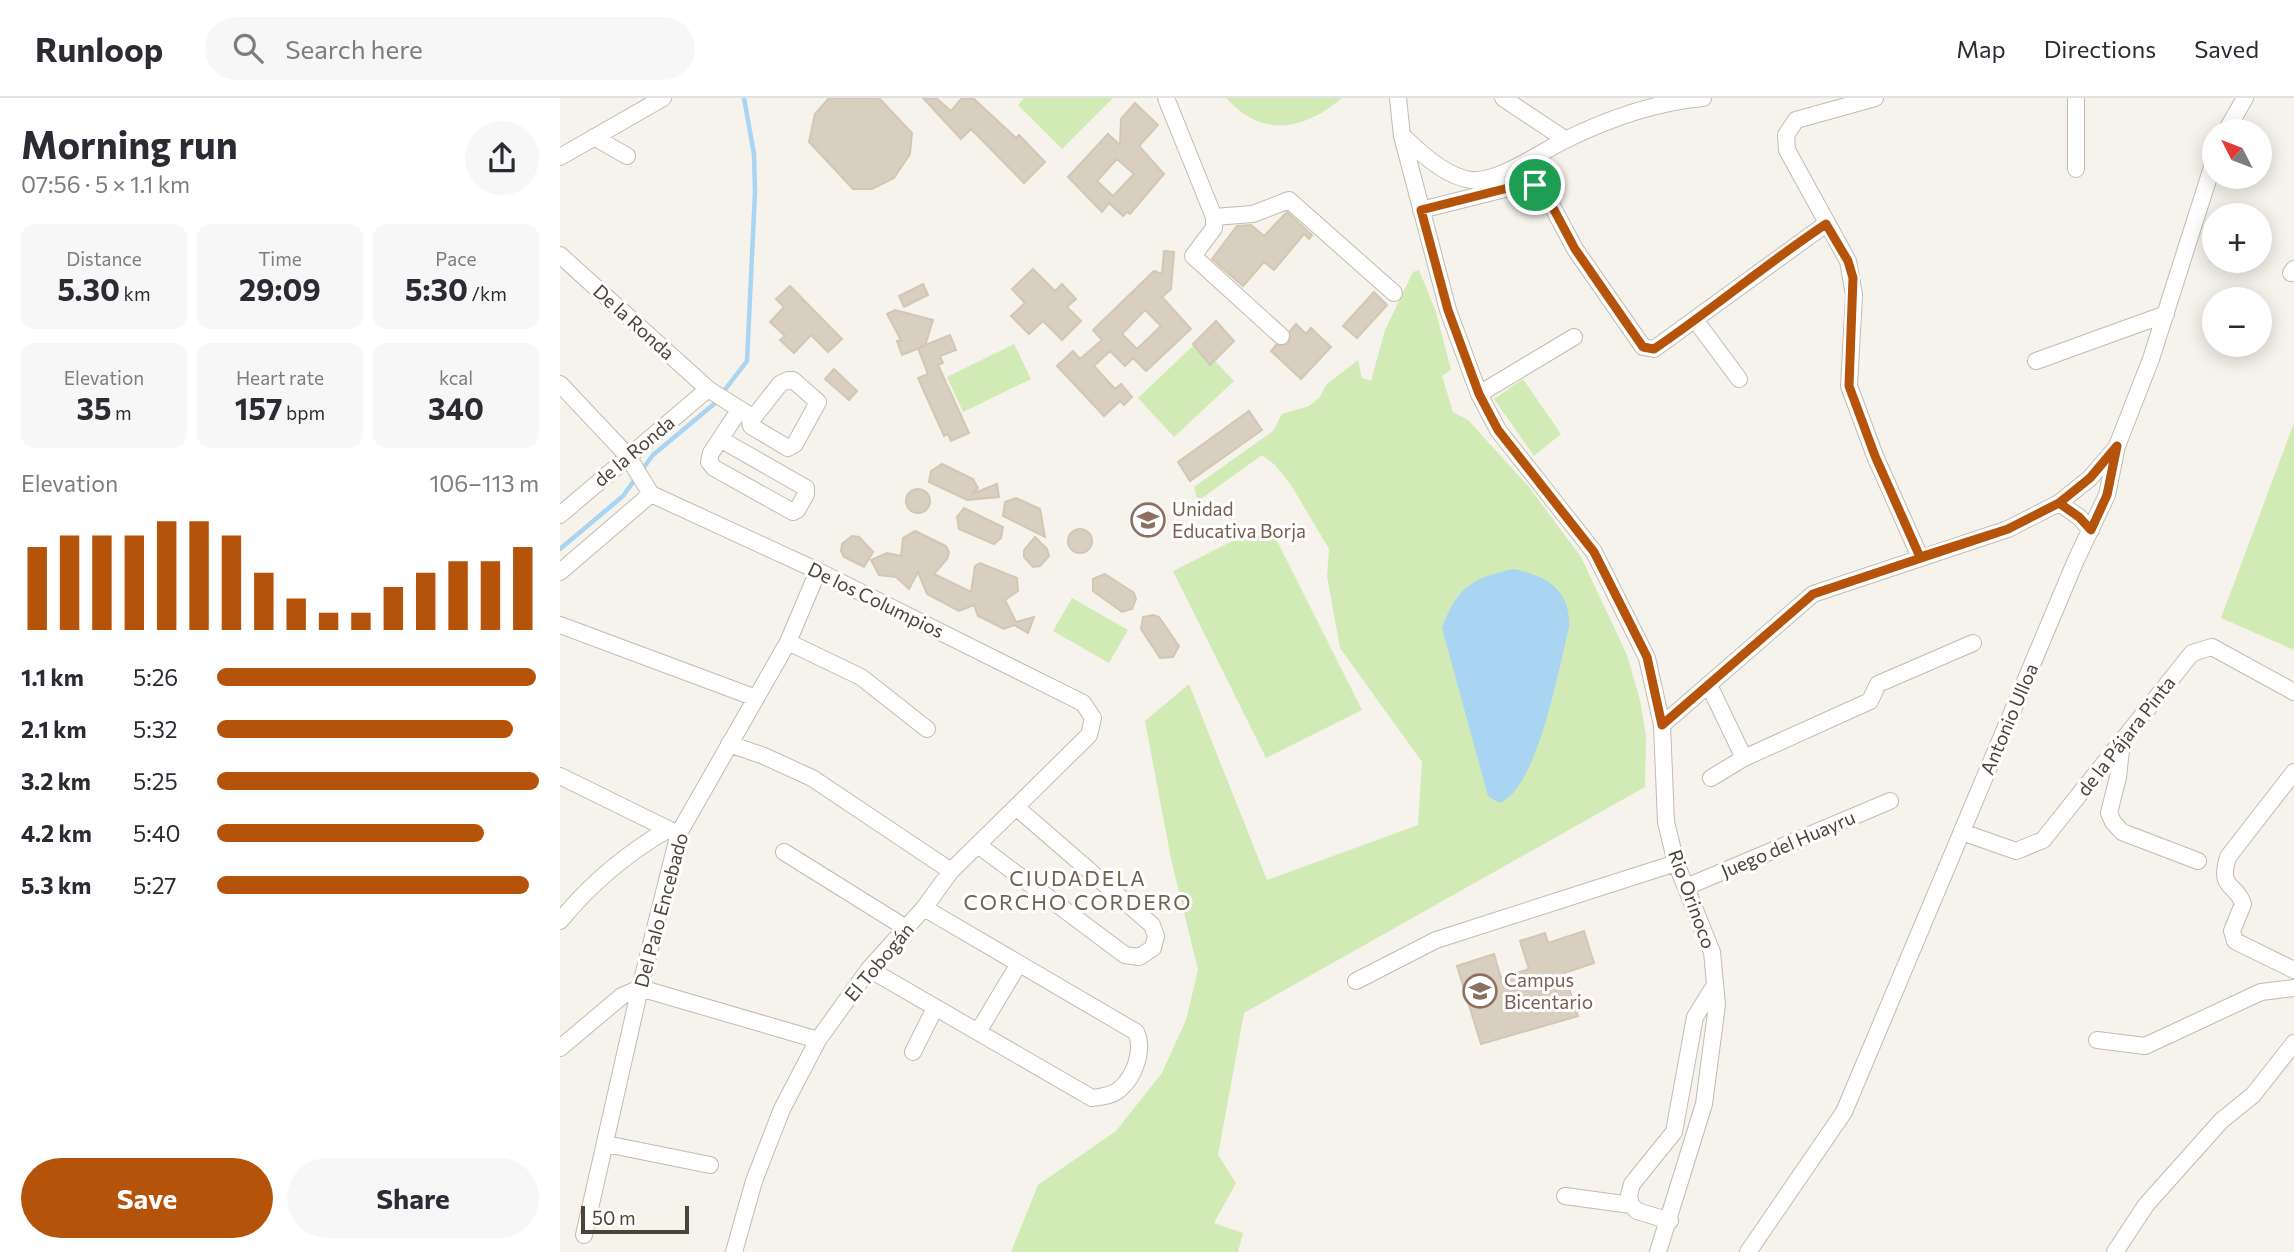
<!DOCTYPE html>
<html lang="en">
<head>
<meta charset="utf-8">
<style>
	:root { --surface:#fff; --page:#f7f7f7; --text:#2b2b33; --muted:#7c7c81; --line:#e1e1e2; --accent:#b45309 }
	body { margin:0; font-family:Commissioner,sans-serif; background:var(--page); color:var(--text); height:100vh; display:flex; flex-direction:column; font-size:26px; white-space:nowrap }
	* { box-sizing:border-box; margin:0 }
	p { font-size:23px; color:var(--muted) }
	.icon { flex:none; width:38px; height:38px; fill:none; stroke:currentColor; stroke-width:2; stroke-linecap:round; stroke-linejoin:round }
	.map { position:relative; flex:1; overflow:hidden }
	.side { display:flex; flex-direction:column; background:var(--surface); width:560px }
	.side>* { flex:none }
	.needle { width:46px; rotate:312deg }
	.buttons { position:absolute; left:1642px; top:21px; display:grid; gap:14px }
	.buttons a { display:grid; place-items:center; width:70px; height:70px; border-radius:50%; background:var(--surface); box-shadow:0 4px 18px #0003; font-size:35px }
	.scale { position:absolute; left:21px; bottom:18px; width:108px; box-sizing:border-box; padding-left:7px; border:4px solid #4b4439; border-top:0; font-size:19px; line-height:24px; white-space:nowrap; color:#4b4439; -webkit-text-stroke:5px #fff; paint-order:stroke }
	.pin { position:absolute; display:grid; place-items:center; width:60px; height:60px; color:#fff; margin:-30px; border:4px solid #fff; border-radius:50%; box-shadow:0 2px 7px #0007 }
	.round { display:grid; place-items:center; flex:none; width:74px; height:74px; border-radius:37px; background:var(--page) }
	.overview { display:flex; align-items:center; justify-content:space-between; height:119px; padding:0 21px }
	h1 { font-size:38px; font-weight:700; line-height:52px }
	.stats { display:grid; grid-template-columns:repeat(3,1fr); gap:10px; height:119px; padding:7px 21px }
	.stats div { display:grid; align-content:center; border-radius:14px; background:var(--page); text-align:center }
	.stats b { font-size:30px; font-weight:700 }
	.stats small { font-size:19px; font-weight:400 }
	.stats p { font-size:19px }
	.chart { height:196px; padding:14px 21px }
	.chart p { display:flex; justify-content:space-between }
	.chart svg { width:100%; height:126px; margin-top:7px; stroke:var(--accent); stroke-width:6 }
	.primary-button { display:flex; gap:14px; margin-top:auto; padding:14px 21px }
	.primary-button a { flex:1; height:80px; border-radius:42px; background:var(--accent); color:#fff; font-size:28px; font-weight:700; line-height:80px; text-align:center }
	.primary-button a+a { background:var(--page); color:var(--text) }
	ul { padding:0 21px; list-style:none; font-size:23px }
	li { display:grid; grid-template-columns:112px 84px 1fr; align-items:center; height:52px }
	li i { height:18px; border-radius:9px; background:var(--accent) }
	header { display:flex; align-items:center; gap:42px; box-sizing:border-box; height:98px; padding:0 35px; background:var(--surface); border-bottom:2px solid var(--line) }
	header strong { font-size:33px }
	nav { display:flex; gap:38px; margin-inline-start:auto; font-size:24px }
	.search { width:490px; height:63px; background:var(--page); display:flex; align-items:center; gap:18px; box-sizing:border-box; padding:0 24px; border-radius:38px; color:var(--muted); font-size:26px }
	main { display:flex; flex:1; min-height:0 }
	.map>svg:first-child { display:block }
</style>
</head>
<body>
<header>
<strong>Runloop</strong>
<div class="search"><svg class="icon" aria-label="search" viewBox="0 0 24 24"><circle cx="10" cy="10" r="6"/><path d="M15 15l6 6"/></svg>Search here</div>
<nav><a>Map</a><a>Directions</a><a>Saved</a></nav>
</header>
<main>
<section class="side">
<div class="overview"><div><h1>Morning run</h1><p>07:56 · 5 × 1.1 km</p></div><a class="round"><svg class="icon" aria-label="share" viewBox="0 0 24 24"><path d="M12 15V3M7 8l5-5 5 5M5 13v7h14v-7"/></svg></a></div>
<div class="stats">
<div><p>Distance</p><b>5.30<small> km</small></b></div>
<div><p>Time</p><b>29:09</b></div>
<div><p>Pace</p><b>5:30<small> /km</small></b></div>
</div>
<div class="stats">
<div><p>Elevation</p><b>35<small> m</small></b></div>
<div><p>Heart rate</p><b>157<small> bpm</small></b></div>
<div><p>kcal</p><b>340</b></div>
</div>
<div class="chart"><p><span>Elevation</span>106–113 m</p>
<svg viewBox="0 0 160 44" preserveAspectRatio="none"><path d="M5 44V15M15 44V11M25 44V11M35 44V11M45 44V6M55 44V6M65 44V11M75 44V24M85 44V33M95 44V38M105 44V38M115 44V29M125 44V24M135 44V20M145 44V20M155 44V15"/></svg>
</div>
<ul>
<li><b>1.1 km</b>5:26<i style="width:99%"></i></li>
<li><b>2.1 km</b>5:32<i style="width:92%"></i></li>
<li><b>3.2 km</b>5:25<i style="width:100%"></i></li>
<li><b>4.2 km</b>5:40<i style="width:83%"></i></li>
<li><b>5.3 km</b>5:27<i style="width:97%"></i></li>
</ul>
<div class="primary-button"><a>Save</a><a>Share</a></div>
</section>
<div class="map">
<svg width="1734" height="1154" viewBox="0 0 1734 1154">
	<rect width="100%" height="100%" fill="#f6f3ec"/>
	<path fill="#d2eab5" d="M464,0H553L502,51L458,7Z
		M666,0H782C744,32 703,41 666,0Z
		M859,172L876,214L891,272L882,278L893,314L908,322L969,389L1021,459L1067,557L1080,602L1086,638L1085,689L684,915L658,1057L676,1085L654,1125L683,1135L678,1154H451L478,1087L556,1033L602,975L626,922L638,872L611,761L585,623L629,586L707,782L858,727L862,664L780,550L767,478L769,451L731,387L715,367L702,357L638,403L634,389L713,333L722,316L749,308L760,299L766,287L798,262L802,280L811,283L825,232L853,174Z
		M637,244L674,283L614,339L578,300Z
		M454,246L471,281L403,314L387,279Z
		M963,281L1001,336L974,358L934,301Z
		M1734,325V552L1661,520Z
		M708,425L802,612L706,660L613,473Z
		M512,500L568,532L549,565L493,533Z"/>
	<path fill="#a9d4f2" d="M954,471C988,478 1011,493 1009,529C999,568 978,691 939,705L928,698L882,530C898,488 912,480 954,471Z"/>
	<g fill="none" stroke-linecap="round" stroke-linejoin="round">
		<path stroke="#a9d4f2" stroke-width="4.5" d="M81,373L93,357L154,306L187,263L195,94L194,56L184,0
			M0,451L63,398L76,380"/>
	</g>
	<path fill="#d8cfc1" stroke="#d3c7b4" stroke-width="2" fill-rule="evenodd" d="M269,0H319L352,35L350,56L334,80L312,91H293L249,44L255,16Z
		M363,0H376L391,13L402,0H413L456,40L459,37L485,64L464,85L411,31L401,41Z
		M575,5L598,27L579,48L604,76L570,116L567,114L563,118L549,105L542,114L508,79L548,36L560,47L561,21ZM557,61L574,76L553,98L537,83Z
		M727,114L752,137L749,141L744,136L714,172L704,164L683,188L652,161L677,128L691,127L704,138Z
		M604,153L614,154L611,191L602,199L631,231L586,273L573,260L565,268L550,253L534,268L555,291L561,286L572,299L564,307L560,303L544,318L497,268L513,253L520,261L542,242L533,232L594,173L602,176ZM585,212L601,228L577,251L562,236Z
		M473,171L495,193L502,186L516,201L507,209L521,223L502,242L483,223L469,236L451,218L465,205L452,191Z
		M363,186L368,197L344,209L339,198Z
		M230,188L282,241L268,254L251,237L234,255L220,242L225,238L210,224L224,209L216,201Z
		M814,194L827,207L797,240L783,228Z
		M335,212L373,222L365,248L342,257L337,243L341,242L327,216Z
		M656,223L674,243L650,267L633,246Z
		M736,226L746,236L751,230L771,249L741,281L711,253L716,247L728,246L730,233Z
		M390,237L396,252L380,258L383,265L378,267L409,335L391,343L388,336L384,338L358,280L368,276L358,250Z
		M274,271L297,293L289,302L265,281Z
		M689,313L702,332L630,383L618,364Z
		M382,366L413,381L418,390L412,396L437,386L439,399L407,402L369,384L371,373Z
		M346 403a12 12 0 1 1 24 0a12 12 0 1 1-24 0Z
		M456,400L480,411L485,439L443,418L445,404Z
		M404,410L443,429L441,440L434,446L399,431L397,419Z
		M508 443a12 12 0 1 1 24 0a12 12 0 1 1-24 0Z
		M355,433L386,448L389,454L387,461L374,476L411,494L415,468L420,465L457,480L458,493L445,502L456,524L474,519L468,535L454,527L444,531L418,518L414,507L399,513L367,496L358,474L349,491L336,479L319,477L311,462L327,455L341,458L343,440Z
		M292,438L299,439L313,454L304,469L284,459L281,453L282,446Z
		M475,439L487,451L489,458L480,468L473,469L464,459V452Z
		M545,476L574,495L576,501L572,511L562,514L533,493V481Z
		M593,517L599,519L619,548L613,559L600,560L581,531L583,519Z
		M1024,833L1034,865L1004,875L1018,918L921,946L897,868L934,856L941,880L969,871L960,843L985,835L988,845Z"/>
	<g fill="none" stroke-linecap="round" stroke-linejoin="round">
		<defs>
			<path id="minor" d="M606,0L654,119V130L633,158L721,238
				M838,0L842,38L888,212L919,296L938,332L1034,454L1087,560L1102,627L1106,724L1116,765L1152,854L1157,907L1144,1006L1098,1154
				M943,0L1006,42
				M1315,0L1236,22L1226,37L1227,52L1288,163L1294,197L1289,288L1315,358L1360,459
				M1516,0V71
				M1666,33L1685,0
				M843,38C859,54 887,79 911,82C938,85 981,54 1005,42C1048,21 1095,4 1143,0
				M34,39L67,58
				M0,59L103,0
				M861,112L965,86L975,87L984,93L1015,151L1083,249L1094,251L1266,126
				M654,119L693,116L729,102L834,195
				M0,157L148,291L192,319
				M1731,175L1734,171
				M1136,223L1179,281
				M1476,263L1606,216
				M228,282H233L258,304L235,346L228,350L191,328L190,324L220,286Z
				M0,286L67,357L91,396
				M919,296L1014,239
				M160,341L246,390V396L237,412L233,414L154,370L149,364L151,355L180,311
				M91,396L258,473L523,605L533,620L529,637L391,773L364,810L309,871L258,942L222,1011L194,1083L174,1154
				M1499,405L1519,419L1531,432
				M0,417L148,291
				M0,474L91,396
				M0,527L196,600
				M228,544L301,579L367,631
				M1149,587L1184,660
				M1102,627L1253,496L1448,431L1499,405L1530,380L1554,352
				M1562,643L1558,679L1549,715L1553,724L1562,734L1638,763
				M169,646L204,658L252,680L391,773
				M1734,674L1668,759C1658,793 1676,784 1683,806L1672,833L1675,843L1734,872
				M0,678L114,734
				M1151,680L1184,660L1310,603L1318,586L1413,545
				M1402,734L1456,753L1483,742L1632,555L1652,549L1734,594
				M418,747L565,857L579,859L593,850L596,838L592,827L456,709
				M224,754L346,830
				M1126,789L1330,703
				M0,823C31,785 64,757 107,732
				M309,871L532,1000C541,999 552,998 560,991C575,978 584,952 576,934L364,810
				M796,883L876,842L1116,765
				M418,934L458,867
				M1537,942L1585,948L1701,894L1734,890
				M0,950L62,898L80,890L258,942
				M353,954L375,910
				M46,1046L150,1067
				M1005,1098L1071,1107
				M1110,1123L1077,1113L1071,1107L1069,1097L1072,1086L1114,1034L1135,919L1155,887
				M24,1137L80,890L119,735L228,544L258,473
				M1188,1154L1284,1014L1516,462L1547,397L1557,348L1591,261L1654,63
				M1555,1154L1586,1107L1661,1023L1693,997L1734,945"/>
		</defs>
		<use href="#minor" stroke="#c2bbae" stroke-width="18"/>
		<use href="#minor" stroke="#fff" stroke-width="16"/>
	</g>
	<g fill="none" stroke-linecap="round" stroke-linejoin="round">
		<defs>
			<path id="route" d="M975,87L984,93L1015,151L1083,249L1094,251C1153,211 1207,165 1266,126L1288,163L1293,180L1289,288L1315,358L1360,459L1448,431L1499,405L1519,419L1531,432L1547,397L1557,348L1530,380L1499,405L1448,431L1253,496L1102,627L1087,559L1034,454L938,332L919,296L888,212L861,112L964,86L975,87"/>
		</defs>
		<use href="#route" stroke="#fff" stroke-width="14"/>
		<use href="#route" stroke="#b45309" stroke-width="9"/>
	</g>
	<defs>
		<symbol id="school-ring" viewBox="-11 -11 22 22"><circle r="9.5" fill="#fff" stroke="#8d6e63" stroke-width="1.5"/><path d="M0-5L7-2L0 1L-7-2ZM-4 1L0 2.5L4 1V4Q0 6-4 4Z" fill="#8d6e63"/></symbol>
		<symbol id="university-ring" viewBox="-11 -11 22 22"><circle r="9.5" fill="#fff" stroke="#8d6e63" stroke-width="1.5"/><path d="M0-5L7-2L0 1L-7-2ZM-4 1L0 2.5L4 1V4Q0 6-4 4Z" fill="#8d6e63"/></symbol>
	</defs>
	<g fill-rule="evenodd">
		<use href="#school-ring" x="569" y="403" width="38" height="38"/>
		<use href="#university-ring" x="901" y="874" width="38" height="38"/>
	</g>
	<g text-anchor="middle" stroke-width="6" stroke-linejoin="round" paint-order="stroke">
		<g font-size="19" fill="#4b4439" stroke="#fff">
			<text transform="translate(74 224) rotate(42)" y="7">De la Ronda</text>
			<text transform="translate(74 353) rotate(-40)" y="7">de la Ronda</text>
			<text transform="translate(316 502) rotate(26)" y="7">De los Columpios</text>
			<text transform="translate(1449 621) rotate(-67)" y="7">Antonio Ulloa</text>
			<text transform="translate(1566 638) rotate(-52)" y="7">de la Pájara Pinta</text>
			<text transform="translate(1228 746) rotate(-23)" y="7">Juego del Huayru</text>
			<text transform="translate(1132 801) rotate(70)" y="7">Rio Orinoco</text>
			<text transform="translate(101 812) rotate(-75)" y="7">Del Palo Encebado</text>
			<text transform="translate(319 864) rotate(-50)" y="7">El Tobogán</text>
		</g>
		<g font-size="19" fill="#785e54" stroke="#fff" text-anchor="start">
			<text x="612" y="418">Unidad<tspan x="612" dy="22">Educativa Borja</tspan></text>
			<text x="944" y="889">Campus<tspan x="944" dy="22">Bicentario</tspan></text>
		</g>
		<g font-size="21" letter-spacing="2" fill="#6e6250" stroke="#fff">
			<text x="518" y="788">CIUDADELA<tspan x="518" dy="24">CORCHO CORDERO</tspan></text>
		</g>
	</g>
</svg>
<div class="buttons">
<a><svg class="needle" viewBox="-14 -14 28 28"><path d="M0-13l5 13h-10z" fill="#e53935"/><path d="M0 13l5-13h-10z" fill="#7c7c81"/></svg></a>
<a>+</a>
<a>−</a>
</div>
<div class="scale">50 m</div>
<div class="pin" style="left:975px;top:87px;background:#1e9e55"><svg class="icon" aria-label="arrive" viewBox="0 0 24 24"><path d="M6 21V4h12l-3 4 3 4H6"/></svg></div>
</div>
</main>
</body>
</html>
